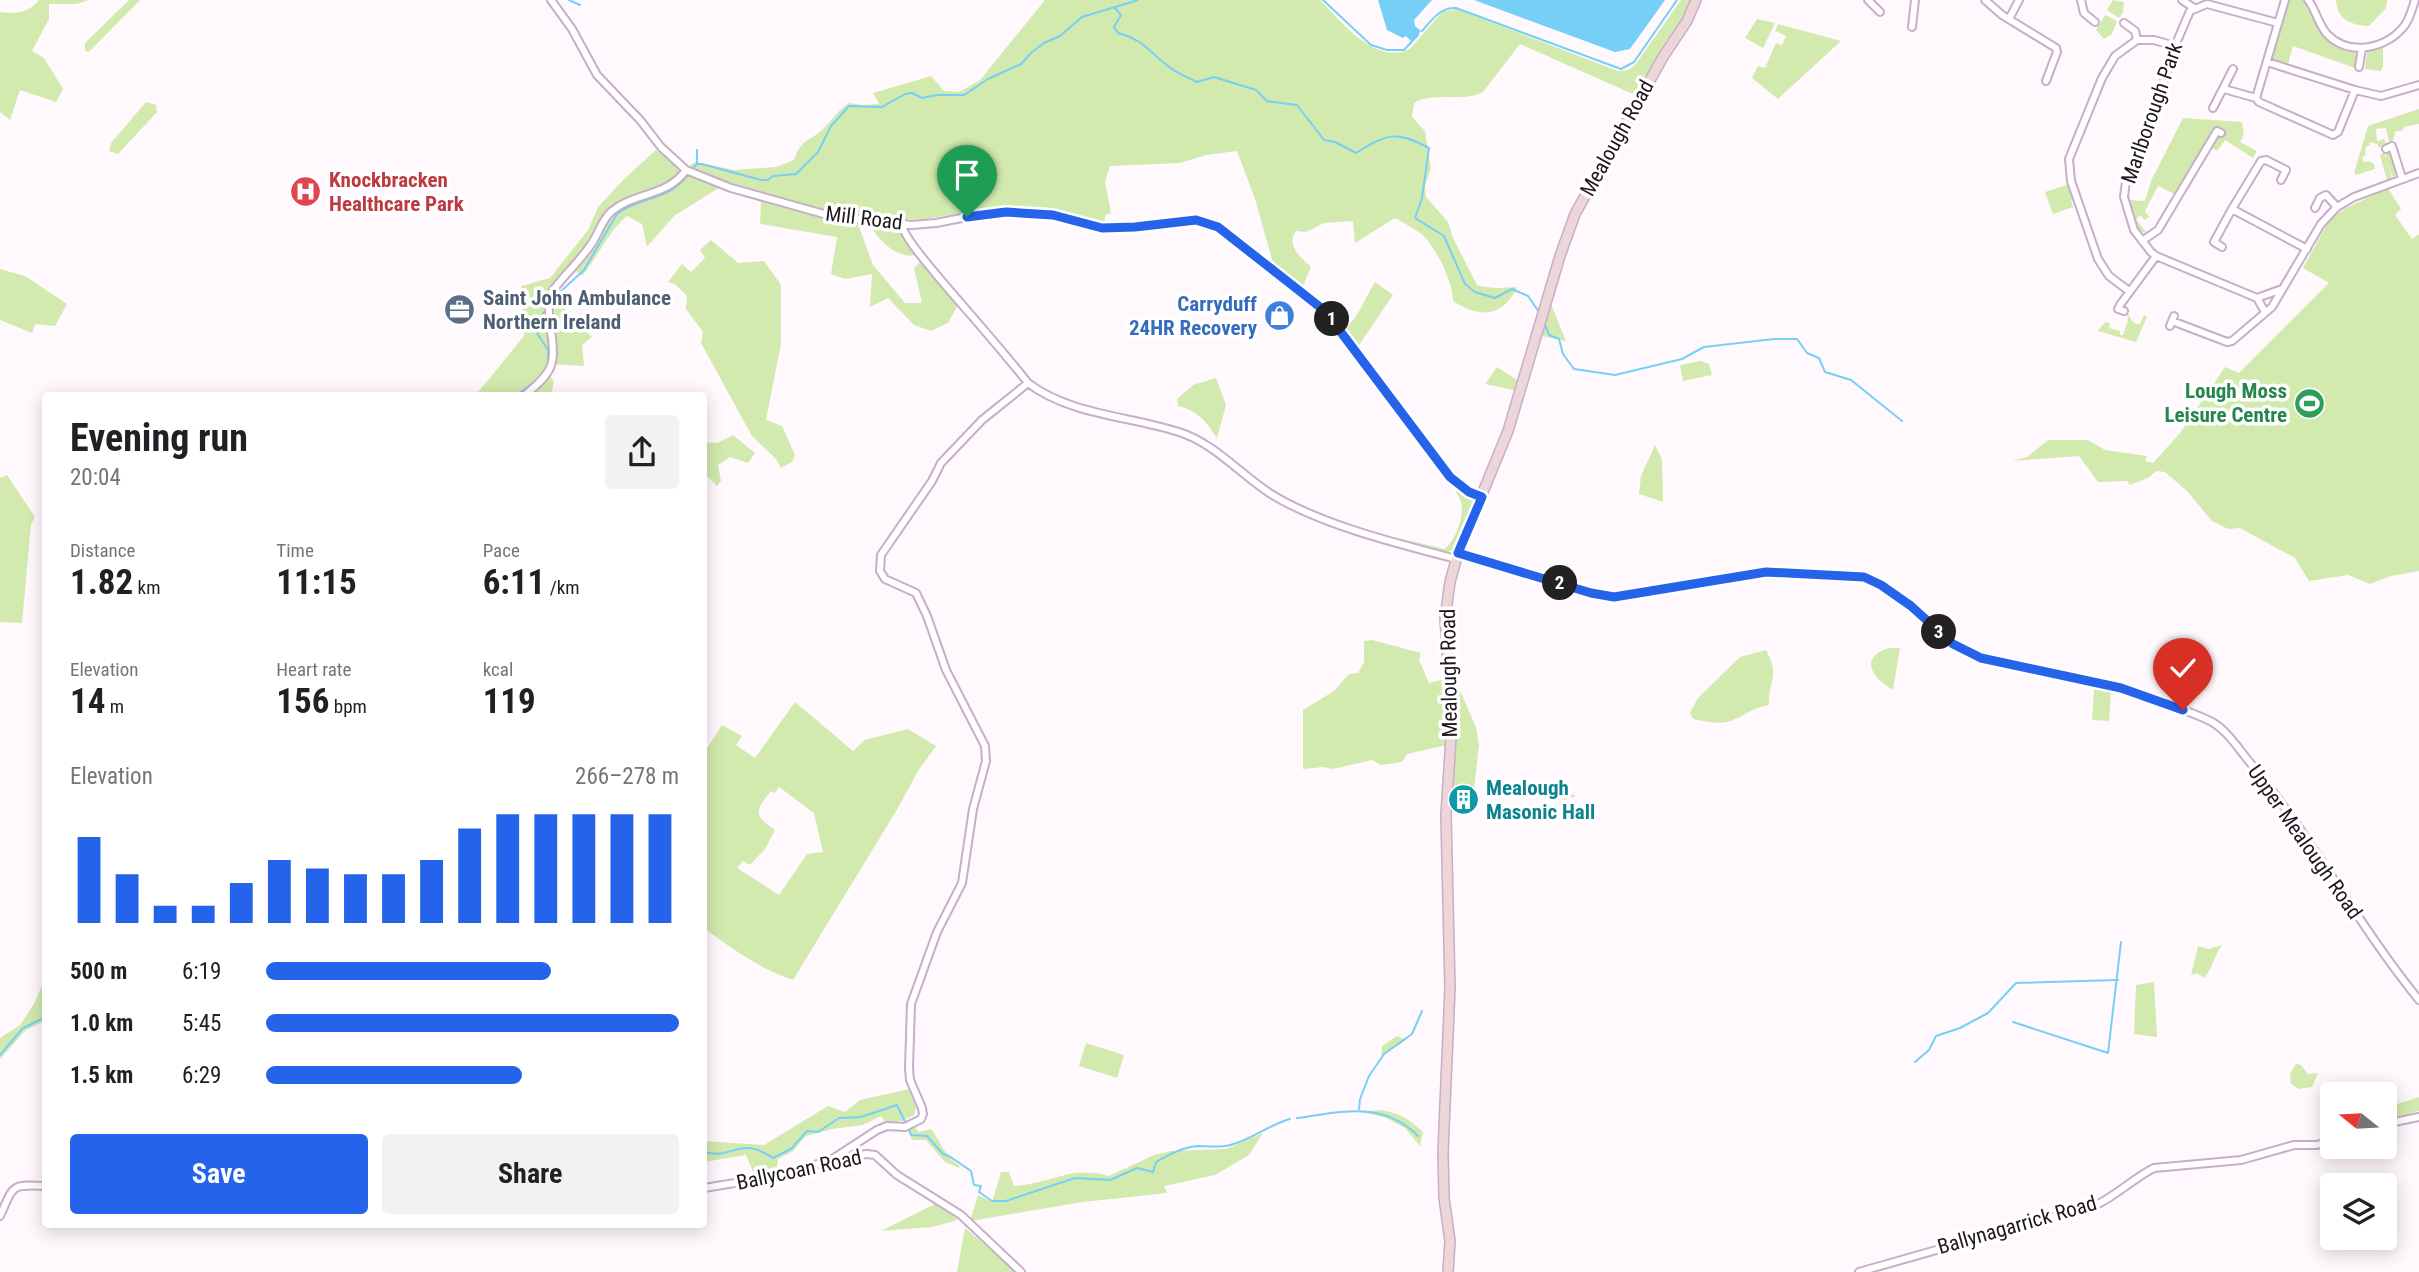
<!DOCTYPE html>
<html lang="en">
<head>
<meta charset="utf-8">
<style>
	:root { --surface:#fff; --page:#f2f2f2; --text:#202124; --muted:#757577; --accent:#2563eb }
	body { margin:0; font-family:"Roboto Condensed",sans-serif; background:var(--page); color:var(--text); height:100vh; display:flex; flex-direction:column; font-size:26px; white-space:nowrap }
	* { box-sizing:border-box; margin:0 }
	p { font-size:23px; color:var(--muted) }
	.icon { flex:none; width:38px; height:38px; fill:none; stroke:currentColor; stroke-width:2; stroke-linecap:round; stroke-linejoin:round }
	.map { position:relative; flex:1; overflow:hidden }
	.details { position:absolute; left:42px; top:392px; width:665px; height:836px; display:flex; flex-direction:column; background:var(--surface); border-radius:7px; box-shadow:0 4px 18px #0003 }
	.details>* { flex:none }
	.needle { width:46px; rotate:288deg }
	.controls { position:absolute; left:2320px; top:1082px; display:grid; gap:14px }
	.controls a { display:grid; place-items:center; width:77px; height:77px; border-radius:7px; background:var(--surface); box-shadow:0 4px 18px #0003; font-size:35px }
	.pin { position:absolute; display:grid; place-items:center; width:60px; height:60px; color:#fff; margin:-72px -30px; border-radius:50% 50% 50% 0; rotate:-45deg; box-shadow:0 0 7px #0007 }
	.pin .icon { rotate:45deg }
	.km { position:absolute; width:35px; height:35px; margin:-18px; border-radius:50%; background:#222; color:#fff; font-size:19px; line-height:35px; text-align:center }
	.round { display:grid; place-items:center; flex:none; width:74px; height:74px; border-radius:7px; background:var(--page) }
	.overview { display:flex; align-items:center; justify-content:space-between; height:119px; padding:0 28px }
	h1 { font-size:38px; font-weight:700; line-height:52px }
	.metrics { display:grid; grid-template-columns:repeat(3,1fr); gap:10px; height:119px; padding:7px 28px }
	.metrics div { display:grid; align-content:center }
	.metrics b { font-size:35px; font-weight:700 }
	.metrics small { font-size:19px; font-weight:400 }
	.metrics p { font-size:19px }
	.chart { height:196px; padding:14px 28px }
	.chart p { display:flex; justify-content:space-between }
	.chart svg { width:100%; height:126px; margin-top:7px; stroke:var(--accent); stroke-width:6 }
	.button { display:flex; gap:14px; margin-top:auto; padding:14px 28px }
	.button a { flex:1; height:80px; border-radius:7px; background:var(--accent); color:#fff; font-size:28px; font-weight:700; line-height:80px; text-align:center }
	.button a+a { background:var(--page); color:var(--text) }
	ul { padding:0 28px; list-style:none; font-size:23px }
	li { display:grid; grid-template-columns:112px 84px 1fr; align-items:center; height:52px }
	li i { height:18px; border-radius:9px; background:var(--accent) }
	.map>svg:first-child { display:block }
</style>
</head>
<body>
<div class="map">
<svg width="2419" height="1272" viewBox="0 0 2419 1272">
	<rect width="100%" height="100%" fill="#fff9fe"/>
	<path fill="#d2eaad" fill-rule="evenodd" d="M39,0H89L76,4H49V19L32,51L44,58L63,89L56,102L20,90L10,120L0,112V12C15,14 29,13 39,0Z
		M129,0H140L89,52L85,51V43Z
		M1045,0H1320C1342,22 1375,66 1410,49L1442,12L1456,9L1618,71L1628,70L1635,65L1681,0H1692L1684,18L1666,41L1635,95L1520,44L1483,92C1462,103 1435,91 1414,103L1412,117L1425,131L1431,169L1425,185L1426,197L1448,222L1453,238L1477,285C1490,289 1503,288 1517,287C1503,318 1479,318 1453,301C1453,282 1435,244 1419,232C1412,227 1403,223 1395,218L1355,243L1353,221L1324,223L1306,232L1296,231C1286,245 1300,257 1311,267L1303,286L1273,263L1255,199L1237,151L1206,155L1180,163L1110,166L1105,182L1111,213L1105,215V223L1062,212L1032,208L1002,207L918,220L831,212L787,202L789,209L858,224L873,265L905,303H922L914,268L921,261L916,255C897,259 878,240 869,224L896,225L958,305L948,323L931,331L914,325L888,298L870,307L872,274L845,279L831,274L837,237L760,224L761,202L720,187L674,216L647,247L642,224L627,216C608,232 598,257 582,276L576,271L594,244L613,207L577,263L549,297L553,344L548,371L521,395L475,396L524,336L521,286L550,278L588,230L598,207L625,178L656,150L682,171L695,162L734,170L776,167L794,160C802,137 810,142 824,128C832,119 839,110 849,103L863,105L879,104L873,93L931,76L944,91L959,92L980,80Z
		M2113,0L2124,2L2123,13L2119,18L2107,10Z
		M2288,0H2303L2322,34L2343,48L2357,53L2355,68L2293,46L2288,64L2273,60L2272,57Z
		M2336,0H2387L2386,8L2369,26C2351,25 2337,20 2336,0Z
		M2105,15L2117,21L2112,34L2104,39L2096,30Z
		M1757,19L1775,23L1763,48L1745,38Z
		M1778,24L1841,41L1778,99L1752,78L1758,66L1765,68L1776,43L1782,45L1786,36L1775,31Z
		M2383,48V65L2381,71L2365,69L2367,52Z
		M146,102L156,105L157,112L118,154L109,151L111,143Z
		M2419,109V124L2404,127L2403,130L2395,132L2393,141L2389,142L2386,128L2376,129L2377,141L2384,139L2386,144L2379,148L2377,144L2370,142V145L2366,147L2365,156L2362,157L2364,162L2369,161L2374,164L2375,169L2356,175L2354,173L2368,126Z
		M2183,118L2242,122L2244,134L2240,142L2257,151L2253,158L2225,140L2217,151L2211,147L2217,136H2222L2224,131L2215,127L2176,195L2158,186L2145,211L2149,217L2145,220L2140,215L2136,220L2147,233L2140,231L2128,200L2145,201L2151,181Z
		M2390,151L2398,174L2393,177L2388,166L2392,178L2387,180L2380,155L2384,153L2387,160L2385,153Z
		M2069,184L2074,199L2071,200L2073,207L2053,214L2045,192Z
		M2388,188L2401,209L2395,215L2412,239L2419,234V571L2391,576L2370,584L2348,575L2309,581L2295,558L2240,528L2228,529L2212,521L2187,491L2165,472L2156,471L2148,478L2129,485L2128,481L2098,482L2079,456L2012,461L2027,457L2048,440H2088L2105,450L2147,456L2145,461L2153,463L2180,433L2225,367L2239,373L2329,283L2303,268L2326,226L2334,216L2346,208Z
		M711,240L738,263L764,261L781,285V344L766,420L782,426L795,455L792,462L781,468L776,459L752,436L701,343L703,332L686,309L687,296L676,285L668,282L682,264L691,272L705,258L700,250Z
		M0,269L25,276L67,304L55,326L35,324L32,333L0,320Z
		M1375,282L1393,295L1359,345L1346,328C1362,312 1363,301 1375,282Z
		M565,299L566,315L563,322L556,326L554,303Z
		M1551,304L1566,341L1542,336Z
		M2127,313C2131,316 2130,325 2140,324L2144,315L2147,317L2136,342L2098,331L2105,322L2110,323L2109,328L2120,331V335H2123L2128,320Z
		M571,325L582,328L592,337L582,345L584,366L554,364L556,332L563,330Z
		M1700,361L1709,364L1712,375L1683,381L1680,365Z
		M1497,367L1520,382L1517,391L1485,384Z
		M550,376L554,382L551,395L527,396Z
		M1216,378L1226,405L1217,438C1206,421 1198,411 1178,406L1177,399L1193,385Z
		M733,435L755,453L748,463L730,457L718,465L721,481L717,486L704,473V442L717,443Z
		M1655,445L1662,459L1663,502L1639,494L1641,476Z
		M7,475L35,517L31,524L22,623L0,622V478Z
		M1446,478L1469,494L1474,505L1454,549L1446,553L1394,537L1445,549C1456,539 1467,512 1459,497C1456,491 1450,484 1446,478Z
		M1372,640L1421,653L1419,660L1429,683L1445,679L1449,703L1447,745L1407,754L1402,762L1381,765L1372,760L1333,769L1323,767L1303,769V710L1334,691L1349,674L1358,673L1364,662V641Z
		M1888,648H1900L1893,690C1873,678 1858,659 1888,648Z
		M1766,650C1781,679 1768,679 1769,705C1753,707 1742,718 1727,722C1716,724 1704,721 1693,719L1690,713L1698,698L1740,657Z
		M1453,675L1476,727L1479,745L1472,807L1449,805Z
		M2094,689L2111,691L2109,721L2092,720Z
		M795,702L853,751L865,740L908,729L936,746L918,771L898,808L793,980C757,967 734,950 704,928V753L722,725L742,736L736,745L755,758ZM779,787L814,813L823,852L807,854L779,895L737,868L743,861L750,865L765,849L775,830C753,815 755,811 771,791L775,793Z
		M1550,784L1576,796L1564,800L1550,794Z
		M2222,945C2214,956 2213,968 2204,978L2197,973L2191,975L2198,946L2209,949Z
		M45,978V1021L26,1030L0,1059V1038L20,1025L34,1004Z
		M2154,982L2157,1037L2134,1034L2136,985Z
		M1397,1036L1406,1040L1385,1054L1381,1060L1382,1046Z
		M1086,1043L1124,1055L1117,1078L1079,1066Z
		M2296,1064L2301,1065L2308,1074L2318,1073L2312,1087L2299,1089L2291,1084L2290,1074Z
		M909,1089L917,1105L914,1115L902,1121L885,1122L881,1116L863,1125L832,1129L806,1136L793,1151L778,1159L776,1173L755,1176L746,1155L704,1162V1141L764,1145L828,1106L845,1112L860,1100Z
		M2419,1097V1111L2385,1120V1108Z
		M1380,1110C1398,1112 1409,1119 1423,1132L1420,1146L1405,1128L1384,1117L1361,1112Z
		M914,1126L919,1132L931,1129C941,1142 946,1158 960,1166L959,1168L945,1162L926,1140H912L908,1131Z
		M1263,1133L1249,1155L1215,1175L1164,1186L1167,1193L1083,1202L970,1221L978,1195L992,1202L1001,1172H1009L1014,1186C1051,1184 1070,1165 1109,1176L1154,1155L1171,1151L1226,1149Z
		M937,1203L958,1220L932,1227L881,1231Z
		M965,1228L1017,1272H957Z"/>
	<path fill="#76cff7" d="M1378,0H1432L1414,20L1415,26L1421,31L1412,42L1406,36L1403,38L1387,30Z
		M1474,0H1665L1630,49L1615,52Z"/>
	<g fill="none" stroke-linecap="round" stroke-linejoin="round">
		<path stroke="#76cff7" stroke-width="2" d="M569,0L580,5
			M1323,0L1371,45L1387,50H1404L1418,35
			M1115,8L1121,15L1114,27L1118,33C1144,40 1148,51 1168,66C1176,73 1187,77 1197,82L1214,77L1256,90L1267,101L1297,105L1324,140L1335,142L1356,153C1387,134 1395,130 1429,148L1422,198L1415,218L1444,236L1465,284L1475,292L1495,298L1512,289L1528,296L1539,312
			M1422,31C1432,20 1440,7 1456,8L1621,69L1634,62L1677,0
			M697,150V163
			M691,170L697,164H702L761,180H768L773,176L796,174L818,152L831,126L849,106L882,107L905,94L912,93L922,98L937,95H964L988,79L1021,64L1032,52L1044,43L1060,36L1082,17L1138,0
			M559,293L584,270L617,214C640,196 671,201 688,174
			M544,312L540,317L537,333L548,350V364
			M1544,323L1549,335L1559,339L1563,354L1574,369L1615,375L1682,359L1704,347L1774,339H1797L1807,353L1819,358L1825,372L1851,380L1902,421
			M515,396L540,378
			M2013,1022L2108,1053L2121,942
			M0,1055L23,1028L46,1017
			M1915,1062L1929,1050L1936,1036L1960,1028L1988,1013L2016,983L2118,980
			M1359,1109L1360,1099L1369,1076L1384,1054L1412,1034L1422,1011
			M1297,1118C1341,1112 1382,1100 1418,1136
			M909,1129L911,1135L927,1136L943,1154L949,1156L971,1171L974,1185L981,1186L979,1192L992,1201H1006L1075,1178L1110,1180L1137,1168L1153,1172L1156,1162C1168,1155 1183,1147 1197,1146C1207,1146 1220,1148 1230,1145C1251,1140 1268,1125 1290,1119
			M704,1152C735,1160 738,1135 773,1158L791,1149L807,1131L818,1132L839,1118L861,1117L897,1105L906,1124"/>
		<defs>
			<path id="street" d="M551,0L572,29L597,75L640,120L661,147L686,170L731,188L831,216L912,225L936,223L967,217L1006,212L1053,215L1102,228L1135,227L1196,220L1218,227L1325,311L1450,477L1458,485L1482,497
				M1868,0L1880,12
				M1985,0L2002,15L2056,48L2057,52L2046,81
				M2081,0L2084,13L2095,22
				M2182,0L2194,8
				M2308,0C2316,10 2318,24 2327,34C2349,57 2387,49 2405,25C2410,18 2412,9 2415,0
				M2009,19L2019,0
				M2124,23L2135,31L2137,40
				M1912,27L1915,0
				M2267,62L2355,90L2381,96L2419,85
				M2359,67L2362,48
				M2224,89L2256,98L2259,102L2333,135L2338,132L2355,90
				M2256,98L2285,0
				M2213,108L2233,69
				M2386,149L2392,146L2402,178
				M2281,180L2286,170L2266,160L2261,161L2232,209L2307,249
				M2315,208L2320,198L2326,195L2337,207
				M901,224C908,242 923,258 935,273C966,310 998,345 1028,383C1070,415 1130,416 1179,432C1214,443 1240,474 1271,494C1321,525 1399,544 1456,559
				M2142,241L2158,230L2217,131L2221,133
				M2222,247L2214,242L2232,209
				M2129,291L2109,276L2098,259L2071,181L2069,159L2102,78L2115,56L2137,40H2154L2175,46
				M2257,298L2282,289
				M2124,311L2118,309L2120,305L2156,256
				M2265,312L2257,298L2156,256L2151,252L2134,230L2124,197L2126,181L2162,86L2175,46L2190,11L2207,4L2278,23
				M2172,321L2227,342L2232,341L2272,307L2321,224L2337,207L2354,197L2419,173
				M2170,326L2174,316
				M524,396C533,388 545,379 550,368C560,346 540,306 554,289C566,273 581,260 592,243C599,233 602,219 612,211C635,192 667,197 686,170
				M1458,553L1591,593L1614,597L1766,572L1864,577L1881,585L1911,606L1953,644L1981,658C2047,673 2115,682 2178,708C2189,712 2201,716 2212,722C2228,731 2240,751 2252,765C2313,839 2358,925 2419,1000
				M2385,1124L2419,1117
				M834,1158L877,1130L887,1126L905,1127L921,1119L923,1114L922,1108L910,1080L909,1068L911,1004L937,932L962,883L973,809L986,761L985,746L946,670L927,616L916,593L885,579L880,571L881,555L932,481L941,463L982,420L1028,383
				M704,1188L790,1174L834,1158L867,1154L875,1155L897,1175L961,1215L1021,1272
				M0,1216C14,1186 9,1184 46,1186
				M1859,1272L2098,1204C2118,1194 2134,1178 2154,1168L2241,1160L2294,1145H2317L2333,1140"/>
			<path id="secondary" d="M1448,1272L1450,1241L1444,1198L1443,1152L1450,988L1446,815L1452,722L1445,618L1450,582L1458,553L1508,431L1560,256L1575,214L1663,57L1687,21L1696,0"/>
		</defs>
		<use href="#street" stroke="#c8aec8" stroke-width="10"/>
		<use href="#secondary" stroke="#c8aec8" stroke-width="12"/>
		<use href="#street" stroke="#fff" stroke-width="6"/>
		<use href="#secondary" stroke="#ecd6d9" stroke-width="9"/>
	</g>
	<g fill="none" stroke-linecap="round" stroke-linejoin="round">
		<defs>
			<path id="route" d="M967,217L1006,212L1053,215L1102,228L1135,227L1196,220L1218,227L1325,311L1450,477L1469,492L1482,497L1458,553L1591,593L1614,597L1766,572L1864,577L1881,585L1911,606L1953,644L1981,658L2121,688L2183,710"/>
		</defs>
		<use href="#route" stroke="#fff" stroke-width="14"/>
		<use href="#route" stroke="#2563eb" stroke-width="9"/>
	</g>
	<defs>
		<symbol id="hospital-disc" viewBox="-11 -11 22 22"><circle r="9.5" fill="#e0444e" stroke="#fff"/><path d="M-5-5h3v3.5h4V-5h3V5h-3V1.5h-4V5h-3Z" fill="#fff"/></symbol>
		<symbol id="office-disc" viewBox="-11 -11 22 22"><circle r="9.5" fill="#5c6f8a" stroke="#fff"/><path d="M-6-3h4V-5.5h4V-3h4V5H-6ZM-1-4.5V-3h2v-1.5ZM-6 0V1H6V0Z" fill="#fff"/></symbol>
		<symbol id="shop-disc" viewBox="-11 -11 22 22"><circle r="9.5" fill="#3f7fe0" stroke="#fff"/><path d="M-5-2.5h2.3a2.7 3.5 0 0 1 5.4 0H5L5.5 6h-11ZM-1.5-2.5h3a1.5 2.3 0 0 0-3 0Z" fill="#fff"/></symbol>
		<symbol id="stadium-disc" viewBox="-11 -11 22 22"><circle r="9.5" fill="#2e9e5b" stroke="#fff"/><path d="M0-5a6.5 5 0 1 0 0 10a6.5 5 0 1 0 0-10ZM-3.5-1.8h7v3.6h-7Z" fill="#fff"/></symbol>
		<symbol id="building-disc" viewBox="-11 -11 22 22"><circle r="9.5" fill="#0f9aa8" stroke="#fff"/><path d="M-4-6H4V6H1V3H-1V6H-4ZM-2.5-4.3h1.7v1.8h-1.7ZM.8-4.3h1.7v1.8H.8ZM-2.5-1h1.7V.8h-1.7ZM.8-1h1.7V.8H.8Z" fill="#fff"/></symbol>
	</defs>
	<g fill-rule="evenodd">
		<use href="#hospital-disc" x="288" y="174" width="35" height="35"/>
		<use href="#office-disc" x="442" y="292" width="35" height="35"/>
		<use href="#shop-disc" x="1262" y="298" width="35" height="35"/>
		<use href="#stadium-disc" x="2292" y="386" width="35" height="35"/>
		<use href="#building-disc" x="1446" y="782" width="35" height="35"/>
	</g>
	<g text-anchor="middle" stroke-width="7" stroke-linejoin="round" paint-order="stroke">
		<g font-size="21" fill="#201620" stroke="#fff">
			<text transform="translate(2152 113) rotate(-71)" y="7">Marlborough Park</text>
			<text transform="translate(1617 138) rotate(-61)" y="7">Mealough Road</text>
			<text transform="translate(864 218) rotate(7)" y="7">Mill Road</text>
			<text transform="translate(1449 673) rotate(-91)" y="7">Mealough Road</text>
			<text transform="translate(2305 842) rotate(55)" y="7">Upper Mealough Road</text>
			<text transform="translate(799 1170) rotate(-12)" y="7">Ballycoan Road</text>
			<text transform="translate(2017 1225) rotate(-16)" y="7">Ballynagarrick Road</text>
		</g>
		<g font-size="21" font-weight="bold" fill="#be3a42" stroke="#fff" text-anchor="start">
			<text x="329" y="187">Knockbracken<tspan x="329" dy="24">Healthcare Park</tspan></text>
		</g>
		<g font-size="21" font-weight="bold" fill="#4e5e75" stroke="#fff" text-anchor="start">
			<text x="483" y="305">Saint John Ambulance<tspan x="483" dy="24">Northern Ireland</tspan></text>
		</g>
		<g font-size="21" font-weight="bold" fill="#366cbe" stroke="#fff" text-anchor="end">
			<text x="1257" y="311">Carryduff<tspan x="1257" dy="24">24HR Recovery</tspan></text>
		</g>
		<g font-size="21" font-weight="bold" fill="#27864d" stroke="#fff" text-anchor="end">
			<text x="2287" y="398">Lough Moss<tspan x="2287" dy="24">Leisure Centre</tspan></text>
		</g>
		<g font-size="21" font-weight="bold" fill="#0d838f" stroke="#fff" text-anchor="start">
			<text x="1486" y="795">Mealough<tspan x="1486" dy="24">Masonic Hall</tspan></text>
		</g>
	</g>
</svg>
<div class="controls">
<a><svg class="needle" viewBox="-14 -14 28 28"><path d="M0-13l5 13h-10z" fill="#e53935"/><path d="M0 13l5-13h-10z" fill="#757577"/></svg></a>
<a><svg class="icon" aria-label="layers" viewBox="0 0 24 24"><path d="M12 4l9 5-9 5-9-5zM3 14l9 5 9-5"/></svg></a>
</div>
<div class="pin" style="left:967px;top:217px;background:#1e9e55"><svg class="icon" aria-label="arrive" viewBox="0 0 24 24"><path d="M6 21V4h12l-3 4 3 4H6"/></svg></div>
<div class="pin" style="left:2183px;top:710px;background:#d93025"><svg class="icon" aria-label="check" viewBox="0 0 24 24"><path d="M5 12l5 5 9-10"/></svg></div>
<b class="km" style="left:1332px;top:319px">1</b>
<b class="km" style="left:1560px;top:583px">2</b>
<b class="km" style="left:1939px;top:632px">3</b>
<section class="details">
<div class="overview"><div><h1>Evening run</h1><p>20:04</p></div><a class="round"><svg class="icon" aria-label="share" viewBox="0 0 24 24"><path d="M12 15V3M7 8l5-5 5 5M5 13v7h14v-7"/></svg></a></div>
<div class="metrics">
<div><p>Distance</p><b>1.82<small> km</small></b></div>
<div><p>Time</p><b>11:15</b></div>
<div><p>Pace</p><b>6:11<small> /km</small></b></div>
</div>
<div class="metrics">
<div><p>Elevation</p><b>14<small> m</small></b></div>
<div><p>Heart rate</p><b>156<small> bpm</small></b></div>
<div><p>kcal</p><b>119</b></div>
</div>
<div class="chart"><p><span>Elevation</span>266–278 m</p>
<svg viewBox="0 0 160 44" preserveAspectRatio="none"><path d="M5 44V14M15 44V27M25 44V38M35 44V38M45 44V30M55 44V22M65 44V25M75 44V27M85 44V27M95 44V22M105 44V11M115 44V6M125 44V6M135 44V6M145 44V6M155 44V6"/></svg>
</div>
<ul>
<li><b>500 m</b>6:19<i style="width:69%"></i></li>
<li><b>1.0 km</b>5:45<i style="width:100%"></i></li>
<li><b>1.5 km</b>6:29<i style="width:62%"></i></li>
</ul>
<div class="button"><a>Save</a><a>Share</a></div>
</section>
</div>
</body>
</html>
